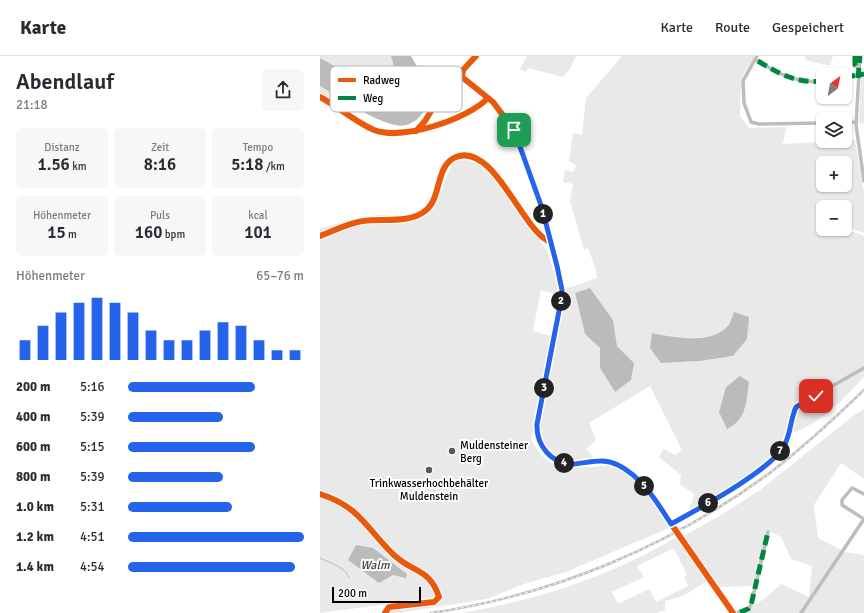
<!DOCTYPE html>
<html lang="de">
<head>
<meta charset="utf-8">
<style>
	:root { --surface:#fff; --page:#f7f7f7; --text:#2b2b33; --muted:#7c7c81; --line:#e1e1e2; --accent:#2563eb }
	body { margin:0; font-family:Signika,sans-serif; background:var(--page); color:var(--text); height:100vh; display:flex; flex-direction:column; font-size:15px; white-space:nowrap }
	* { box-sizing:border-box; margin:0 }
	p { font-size:13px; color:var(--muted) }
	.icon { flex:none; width:22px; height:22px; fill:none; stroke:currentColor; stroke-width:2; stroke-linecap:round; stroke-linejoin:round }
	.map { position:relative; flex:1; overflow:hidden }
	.details { display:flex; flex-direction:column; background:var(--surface); width:320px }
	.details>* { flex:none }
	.needle { width:26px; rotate:32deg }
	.controls { position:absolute; left:496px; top:12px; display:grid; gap:8px }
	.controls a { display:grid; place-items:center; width:36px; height:36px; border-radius:6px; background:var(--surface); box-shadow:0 1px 3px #0004; font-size:20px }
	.scale { position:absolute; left:12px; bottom:10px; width:89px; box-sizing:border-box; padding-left:4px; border:2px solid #000; border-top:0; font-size:11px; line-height:14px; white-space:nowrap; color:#000; -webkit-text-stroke:3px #fff; paint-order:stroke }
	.pin { position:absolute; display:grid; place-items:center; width:34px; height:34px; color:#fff; margin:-17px; border-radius:8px; box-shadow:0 2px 6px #0006 }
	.km { position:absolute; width:20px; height:20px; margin:-10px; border-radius:50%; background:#222; color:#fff; font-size:11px; line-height:20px; text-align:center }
	.round { display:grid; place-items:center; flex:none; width:42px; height:42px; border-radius:6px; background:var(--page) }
	.overview { display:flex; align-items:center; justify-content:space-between; height:68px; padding:0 16px }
	h1 { font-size:22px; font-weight:600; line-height:30px }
	.stats { display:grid; grid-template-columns:repeat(3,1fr); gap:6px; height:68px; padding:4px 16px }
	.stats div { display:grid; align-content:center; border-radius:6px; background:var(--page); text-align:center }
	.stats b { font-size:17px; font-weight:600 }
	.stats small { font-size:11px; font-weight:400 }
	.stats p { font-size:11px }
	.chart { height:112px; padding:8px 16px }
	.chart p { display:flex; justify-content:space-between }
	.chart svg { width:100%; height:72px; margin-top:4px; stroke:var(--accent); stroke-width:6 }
	ul { padding:0 16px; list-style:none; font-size:13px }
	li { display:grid; grid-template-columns:64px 48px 1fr; align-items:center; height:30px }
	li i { height:10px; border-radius:5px; background:var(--accent) }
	header { display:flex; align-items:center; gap:24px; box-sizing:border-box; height:56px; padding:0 20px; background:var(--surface); border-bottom:1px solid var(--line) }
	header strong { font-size:19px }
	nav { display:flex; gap:22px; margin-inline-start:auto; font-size:14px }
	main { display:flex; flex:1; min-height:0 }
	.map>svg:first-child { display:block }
</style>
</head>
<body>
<header>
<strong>Karte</strong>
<nav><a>Karte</a><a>Route</a><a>Gespeichert</a></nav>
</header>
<main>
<section class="details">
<div class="overview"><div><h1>Abendlauf</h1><p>21:18</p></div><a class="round"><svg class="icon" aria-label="share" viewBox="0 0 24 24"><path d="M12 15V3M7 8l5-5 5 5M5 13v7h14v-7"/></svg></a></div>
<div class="stats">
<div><p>Distanz</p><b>1.56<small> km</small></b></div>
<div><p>Zeit</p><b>8:16</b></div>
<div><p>Tempo</p><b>5:18<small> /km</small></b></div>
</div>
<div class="stats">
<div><p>Höhenmeter</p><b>15<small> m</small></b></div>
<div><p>Puls</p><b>160<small> bpm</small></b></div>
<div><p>kcal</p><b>101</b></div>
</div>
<div class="chart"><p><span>Höhenmeter</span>65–76 m</p>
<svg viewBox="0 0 160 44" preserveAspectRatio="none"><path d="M5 44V32M15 44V23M25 44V15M35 44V9M45 44V6M55 44V9M65 44V15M75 44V26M85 44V32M95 44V32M105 44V26M115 44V21M125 44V23M135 44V32M145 44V38M155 44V38"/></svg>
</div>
<ul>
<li><b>200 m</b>5:16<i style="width:72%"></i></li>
<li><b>400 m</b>5:39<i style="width:54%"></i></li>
<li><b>600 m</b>5:15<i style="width:72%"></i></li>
<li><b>800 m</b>5:39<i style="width:54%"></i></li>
<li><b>1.0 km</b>5:31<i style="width:59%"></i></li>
<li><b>1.2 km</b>4:51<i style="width:100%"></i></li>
<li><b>1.4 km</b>4:54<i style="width:95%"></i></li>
</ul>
</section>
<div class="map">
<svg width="544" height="557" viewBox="0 0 544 557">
	<rect width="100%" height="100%" fill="#fff"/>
	<path fill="#e9e9e9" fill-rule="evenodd" d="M0,0H71L75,15L92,34L93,40L89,44L77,46L64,42L28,17L0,2Z
		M207,0H256L250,13L243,21L208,12L210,8L206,16L200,13Z
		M302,0H435L422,21L421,28L420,60L429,72L466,71L463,88L535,84L544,136V177L533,173L531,175L544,180V321L520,346L495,366L466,381L455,398L409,432L368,455L375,438L360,429L361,419L339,401L344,393L355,399L362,394L330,330L269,367L276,384L266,393L273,401C267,402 260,404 254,404C233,405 221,388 220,369L245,233L277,222L275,211L268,192L264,194L250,145L253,128L243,126L245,114L253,116L256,110L249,105L253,77L262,79L266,42ZM503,107H525V129H503ZM503,151H525V173H503ZM270,232L293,264L297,290L314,307L295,336L280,312V292L265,278L255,237ZM409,270L413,300L380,305L341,307L333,277L356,283L396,280Z
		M485,0H513L510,10L485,4Z
		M544,19V68L539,67L541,20Z
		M0,30L38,53L31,59C20,53 11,46 0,40Z
		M147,104L162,110L184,133L227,194L238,229L236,239L221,234L213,275L231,280L211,384C229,415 241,412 273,411C278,410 284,409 289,410C296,411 305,416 311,420C329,431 338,456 349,472L246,516L204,528L167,543L78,557H70L68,548L0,557V172C19,168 39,161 58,159C75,158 97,170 111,155C122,143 123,120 135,105Z
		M544,353V423L521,407L494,449L498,482L525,496L544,499V557H421L444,543L461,528L489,541L492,510L471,503L461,481L447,474L434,530L398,531L364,480L406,456L440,434L533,360Z
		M356,482L394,532L392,533L387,527H384L363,540L345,545V554L337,557H143C192,548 241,535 287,516C311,506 334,494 356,482ZM354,492L367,519L364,521L368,530L336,546L329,533L298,548L292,536L324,521L317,510Z"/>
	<path fill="#bbb" d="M71,0H91L109,31L112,40C106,52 101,65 86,69C67,75 17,40 0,30V2L28,17L64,42L77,46L89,44L93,40L92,34L75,15Z
		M270,232L293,264L297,290L314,307L311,324L295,336L280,312V292L265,278L255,237Z
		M414,256L429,261L427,283L413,300L380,305L341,307L330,292L332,277C354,282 391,288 407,271C411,267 412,261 414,256Z
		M420,320L429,326C426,346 427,363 407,373L399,356L406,331Z
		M36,489L53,492L87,518L86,522L73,519L59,527L28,504Z"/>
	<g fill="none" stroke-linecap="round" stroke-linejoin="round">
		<path stroke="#bbb" stroke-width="1" d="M0,502C10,507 26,511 29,522"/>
		<path stroke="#bdbdbd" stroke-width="3.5" d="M437,0L423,25L424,47L431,66L439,68L503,67
			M535,0V9L538,12
			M540,0L536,69L544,125
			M435,3C456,17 477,28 503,25
			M525,21L544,18
			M18,54C32,62 47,73 62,76C91,82 149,62 168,42
			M525,67L536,66
			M351,468L418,429L458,398L466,386L477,350L544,312
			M416,557L428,553L431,549L448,476
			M481,557L544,463L522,449V444L532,432L544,438"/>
		<path stroke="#c0c0c0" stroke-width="5" d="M156,0L143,14L142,21L173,46L194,74L222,152L242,231L241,244L217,368C216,389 231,409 254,408C264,407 274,403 284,405C297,407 309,415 319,424L413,557"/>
		<defs>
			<path id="rail" d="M111,557C234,539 351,490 451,416C484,391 514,363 544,334"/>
		</defs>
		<use href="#rail" stroke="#bdbdbd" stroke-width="2.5"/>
		<use href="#rail" stroke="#fff" stroke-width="1" stroke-dasharray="3" stroke-linecap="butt"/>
		<path stroke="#00873e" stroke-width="5" stroke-dasharray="10 5" stroke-linecap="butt" d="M535,0V9L538,12
			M438,5C459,18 478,28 503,25
			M525,21L544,18
			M538,22L540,0
			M420,556L428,553L431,549L448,476"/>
		<defs>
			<path id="cycleway" d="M156,0L143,14L142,21L173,46L194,74L222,152L242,231
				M0,41C19,51 34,65 54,74C83,85 148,63 168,42
				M96,75L105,65L130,24L135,20
				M0,180C14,175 28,167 43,165C62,162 89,168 105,155C122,143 115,109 136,101C175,86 203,178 231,186
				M0,438C40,450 48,475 75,500C94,517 110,513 119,541L114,546L69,551L65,557
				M354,472L413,557"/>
		</defs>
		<use href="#cycleway" stroke="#fff" stroke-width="8"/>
		<use href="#cycleway" stroke="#e8590c" stroke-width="6"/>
	</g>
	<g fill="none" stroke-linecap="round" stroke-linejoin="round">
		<defs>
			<path id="route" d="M194,74L222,152L237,210L242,234L240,250L217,368C216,389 231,408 253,408C270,407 282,401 298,409C322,421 337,446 351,468C378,453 450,415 464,390C471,378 470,364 476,351L496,340"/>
		</defs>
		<use href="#route" stroke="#fff" stroke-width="8"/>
		<use href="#route" stroke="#2563eb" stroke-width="5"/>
	</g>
	<g fill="#595959" stroke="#fff" stroke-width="1.5">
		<circle cx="132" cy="395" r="4"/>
		<circle cx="109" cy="414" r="4"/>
	</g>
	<g text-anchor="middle" stroke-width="4" stroke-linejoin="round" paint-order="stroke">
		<g font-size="11" fill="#000" stroke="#fff" text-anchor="start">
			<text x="140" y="393">Muldensteiner<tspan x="140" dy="13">Berg</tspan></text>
			<text x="109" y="431" text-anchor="middle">Trinkwasserhochbehälter<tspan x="109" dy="13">Muldenstein</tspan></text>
		</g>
		<g font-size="12" font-style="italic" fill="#3f3f3f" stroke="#fff">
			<text x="55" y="513">Walm</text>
		</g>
	</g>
	<rect x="10" y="10" width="132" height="46" rx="6" fill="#fff" stroke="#b2b2b2" stroke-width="1"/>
	<rect x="18" y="22" width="18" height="4" fill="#e8590c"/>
	<rect x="18" y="40" width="18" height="4" fill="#00873e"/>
	<g font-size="11" fill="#000">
		<text x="43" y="28">Radweg</text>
		<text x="43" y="46">Weg</text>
	</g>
</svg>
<div class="controls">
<a><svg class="needle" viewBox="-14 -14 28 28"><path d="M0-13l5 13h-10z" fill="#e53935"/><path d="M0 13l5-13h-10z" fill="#7c7c81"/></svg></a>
<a><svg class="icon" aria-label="layers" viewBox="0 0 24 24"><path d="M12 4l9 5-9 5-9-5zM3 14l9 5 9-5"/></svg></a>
<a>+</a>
<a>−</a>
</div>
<div class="scale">200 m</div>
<div class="pin" style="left:194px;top:74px;background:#1e9e55"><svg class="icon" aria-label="arrive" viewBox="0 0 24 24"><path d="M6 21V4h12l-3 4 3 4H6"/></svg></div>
<div class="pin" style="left:496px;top:340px;background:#d93025"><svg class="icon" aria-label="check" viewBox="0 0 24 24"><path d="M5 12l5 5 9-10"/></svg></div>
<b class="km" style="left:223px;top:158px">1</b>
<b class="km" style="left:241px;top:245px">2</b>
<b class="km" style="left:224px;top:332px">3</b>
<b class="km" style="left:244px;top:407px">4</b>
<b class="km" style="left:324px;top:430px">5</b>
<b class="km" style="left:388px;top:447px">6</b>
<b class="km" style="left:460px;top:395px">7</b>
</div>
</main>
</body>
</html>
